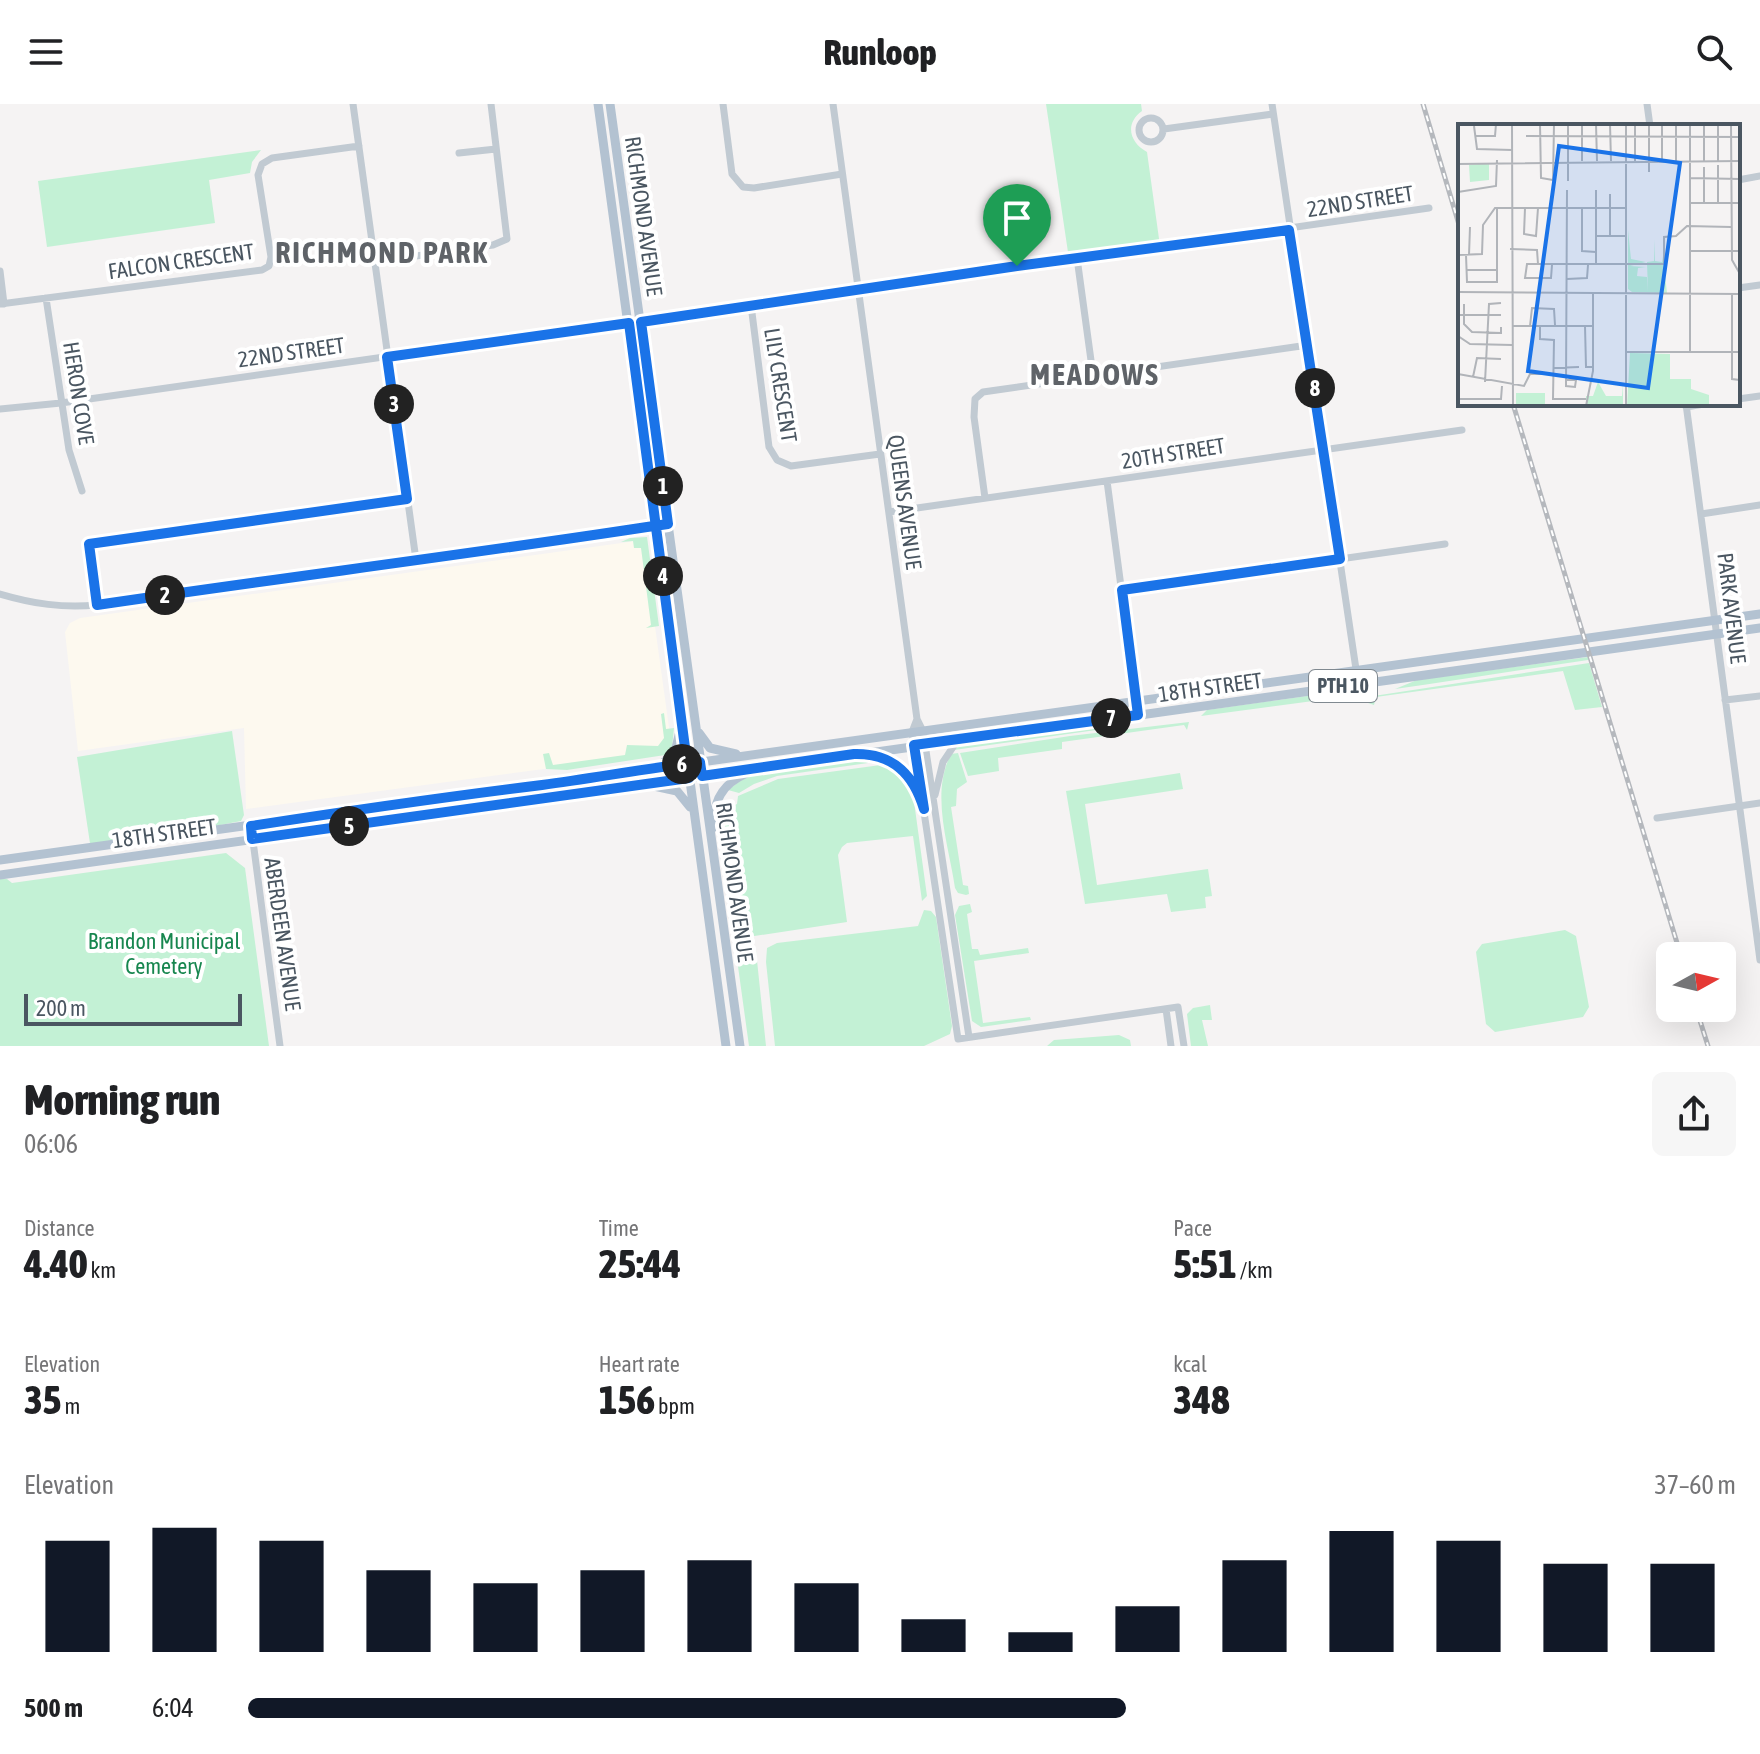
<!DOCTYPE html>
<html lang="en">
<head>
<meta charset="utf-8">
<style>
	:root { --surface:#fff; --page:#f6f6f6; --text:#202124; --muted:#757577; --accent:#111827 }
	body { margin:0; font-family:"Asap Condensed",sans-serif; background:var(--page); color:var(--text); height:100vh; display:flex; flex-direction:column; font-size:30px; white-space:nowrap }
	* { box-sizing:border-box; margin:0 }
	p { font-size:26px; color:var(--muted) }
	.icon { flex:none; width:44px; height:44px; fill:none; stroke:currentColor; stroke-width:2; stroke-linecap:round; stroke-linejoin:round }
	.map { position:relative; height:942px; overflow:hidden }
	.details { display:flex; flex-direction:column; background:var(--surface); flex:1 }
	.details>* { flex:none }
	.needle { width:52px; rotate:82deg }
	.tools { position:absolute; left:1656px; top:838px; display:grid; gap:16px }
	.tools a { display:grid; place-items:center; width:80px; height:80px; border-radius:12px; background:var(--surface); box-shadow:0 8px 32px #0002; font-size:40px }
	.scale { position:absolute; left:24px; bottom:20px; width:218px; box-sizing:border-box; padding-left:8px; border:4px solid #4a5661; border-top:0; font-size:22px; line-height:28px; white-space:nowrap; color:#4a5661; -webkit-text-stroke:6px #fff; paint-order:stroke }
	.pin { position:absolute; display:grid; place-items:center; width:68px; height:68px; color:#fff; margin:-82px -34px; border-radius:50% 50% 50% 0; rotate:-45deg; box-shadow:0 0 8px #0007 }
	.pin .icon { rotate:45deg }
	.km { position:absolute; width:40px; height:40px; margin:-20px; border-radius:50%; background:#222; color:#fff; font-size:22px; line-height:40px; text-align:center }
	.round { display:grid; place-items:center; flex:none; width:84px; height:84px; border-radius:12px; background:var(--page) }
	.head { display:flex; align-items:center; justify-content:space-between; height:136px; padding:0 24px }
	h1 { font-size:44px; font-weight:800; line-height:60px }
	.metrics { display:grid; grid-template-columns:repeat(3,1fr); gap:12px; height:136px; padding:8px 24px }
	.metrics div { display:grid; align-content:center }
	.metrics b { font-size:40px; font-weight:800 }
	.metrics small { font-size:22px; font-weight:400 }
	.metrics p { font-size:22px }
	.chart { height:224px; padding:16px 24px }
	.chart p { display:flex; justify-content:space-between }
	.chart svg { width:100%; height:144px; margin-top:8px; stroke:var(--accent); stroke-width:6 }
	ul { padding:0 24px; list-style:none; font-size:26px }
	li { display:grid; grid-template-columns:128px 96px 1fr; align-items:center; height:60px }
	li i { height:20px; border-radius:10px; background:var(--accent) }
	header { display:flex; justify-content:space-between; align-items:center; height:104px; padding:0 24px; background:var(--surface); font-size:36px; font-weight:800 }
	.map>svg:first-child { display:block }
</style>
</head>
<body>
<header><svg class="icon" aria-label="menu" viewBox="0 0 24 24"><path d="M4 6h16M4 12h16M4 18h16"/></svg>Runloop<svg class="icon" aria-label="search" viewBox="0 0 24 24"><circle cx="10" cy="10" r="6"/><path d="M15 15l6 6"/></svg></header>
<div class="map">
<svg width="1760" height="942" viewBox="0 0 1760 942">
	<rect width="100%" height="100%" fill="#f5f3f3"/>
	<path fill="#fdf9ef" d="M643,436L671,638L663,649L246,705L244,624L78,647L65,528L70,519L80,514Z"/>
	<path fill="#c3f1d5" d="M1046,0H1141L1142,7C1124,20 1130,39 1147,48L1160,142L1069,155Z
		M261,46L252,58L250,69L209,76L215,119L47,143L38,77Z
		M647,433L659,522L646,524L651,521L641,444H634L633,437L621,438L630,434Z
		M1588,553V556C1524,565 1460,576 1395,585L1417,576Z
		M1589,559L1602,603L1575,606L1563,567L1376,593L1374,601L1368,599L1367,593Z
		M1342,587L1343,593L1201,612L1207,606Z
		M664,609L666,625L674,624L672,644L665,651L567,666L546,665L543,650L549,649L553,661L625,651L627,641L658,642L664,634L661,610Z
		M1125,617V622L954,646L961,640Z
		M1189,618L1187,626L1184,621L1062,638V645L998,654L999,667L968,672L960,649L1070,632Z
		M232,627L244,711L241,717L91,746L77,653Z
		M958,649L967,678L957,685L956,702L951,703L963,781L968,782L969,790L966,791L958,789L955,784C949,742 930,690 951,650Z
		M865,654L882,657L777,672L754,680L739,689L728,686L743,675L758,669Z
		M888,660L912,683L927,792L922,797L913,732L847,739L842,743L838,751L847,818L735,835L737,848L754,845L756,847L766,942H749L720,732V716L734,696L733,702L737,700L738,692L778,675Z
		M1180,669L1183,685L1085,700L1097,781L1208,765L1212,792L1205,793L1206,804L1171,808L1167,790L1085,800L1066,687Z
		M226,749L245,764L269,942H0V775H7L12,779Z
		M970,800L972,808L967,810L972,845H978L980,851L1028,844L1029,849L974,857L983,919L1030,913L1031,916L981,923L972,917L955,811L959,802Z
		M924,806L931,807L936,813L952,922L950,930L924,942H775L766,858L767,844L777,839L918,822Z
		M1565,826L1576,832L1589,903L1583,913L1495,928L1486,920L1476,848L1482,840Z
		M1210,901L1212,916H1202L1208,942H1191L1187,910L1193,904Z
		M1119,931L1130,936L1131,942H1047L1054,936Z"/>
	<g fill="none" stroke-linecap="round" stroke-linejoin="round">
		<path stroke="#c1cad2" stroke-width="7" d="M353,0L416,456
			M723,0L732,70L743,83L754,84L842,70
			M833,0L917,615L923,627L969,933
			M1272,0L1360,592
			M1647,0L1650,22
			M1139 26a12 12 0 1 1 24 0a12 12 0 1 1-24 0Z
			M1164,25L1273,10
			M459,49L496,45
			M1738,76L1760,72
			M1077,154L1093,271
			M374,158L493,141L507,135L491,0
			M0,167L4,200
			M1738,184L1760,181
			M46,194L69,346L82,387
			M0,200L262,166L269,162L271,153L258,71L262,60L272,54L359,42
			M751,201L769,343L777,356L791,362L880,350
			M1738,295L1760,292
			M1686,300L1760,856
			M1686,303L1704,300
			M0,305L61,299L1429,104
			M1107,377L1138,611
			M985,394L974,313L975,295L983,288L1308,241
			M889,408L1462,326
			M1701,410L1760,401
			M1122,486L1445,440
			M0,490C34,500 62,504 97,501L668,420
			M97,501L89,440L407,395
			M1725,596L1760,592
			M917,615L912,628L958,935L1178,903L1184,942
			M872,650C893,655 910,671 919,690
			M935,691L943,658L957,637
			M1657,714L1760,699
			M251,722L280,942
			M1166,905L1171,942"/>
		<path stroke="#b3c2d1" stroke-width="9" d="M598,0L726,942
			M610,0L740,942
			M699,629L710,644L736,650
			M661,661L675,648L680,627
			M654,682L677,687L690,703
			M715,723C712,697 722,680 747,669
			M0,756L1760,510
			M0,771L1760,524"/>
		<defs>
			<path id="rail" d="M1423,0L1460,124
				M1513,300L1681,852
				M1696,904L1708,942"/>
		</defs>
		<use href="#rail" stroke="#b5b8bd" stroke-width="5"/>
		<use href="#rail" stroke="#fff" stroke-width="2" stroke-dasharray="6" stroke-linecap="butt"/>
	</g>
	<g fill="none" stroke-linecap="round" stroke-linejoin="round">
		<defs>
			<path id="route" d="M1017,162L641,218L668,420L647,423C464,451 280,474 97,501L89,440L407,395L387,253L629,219C638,290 648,360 657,431C668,512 679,593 689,674L252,735L251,722C348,707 445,693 542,681C595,674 648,664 700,658L702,672L854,650C892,649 913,669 924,705L914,641L1138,611L1122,486L1340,455L1289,126L1017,162"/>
		</defs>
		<use href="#route" stroke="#fff" stroke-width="16"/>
		<use href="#route" stroke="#1a73e8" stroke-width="10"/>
	</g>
	<g text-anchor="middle" stroke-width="8" stroke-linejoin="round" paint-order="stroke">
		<rect fill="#fff" stroke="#808990" stroke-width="2" x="1309" y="566" width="68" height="32" rx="6"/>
		<g font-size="20" font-weight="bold" fill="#4a5661">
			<text x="1343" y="589">PTH 10</text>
		</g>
		<g font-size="22" fill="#4a5661" stroke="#fff">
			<text transform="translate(1360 97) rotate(-9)" y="8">22ND STREET</text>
			<text transform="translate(644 112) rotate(82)" y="8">RICHMOND AVENUE</text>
			<text transform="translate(181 157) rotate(-8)" y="8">FALCON CRESCENT</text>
			<text transform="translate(291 248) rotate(-8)" y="8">22ND STREET</text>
			<text transform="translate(781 281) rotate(81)" y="8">LILY CRESCENT</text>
			<text transform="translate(79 289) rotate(81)" y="8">HERON COVE</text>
			<text transform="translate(1173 349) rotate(-9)" y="8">20TH STREET</text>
			<text transform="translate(905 398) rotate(82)" y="8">QUEENS AVENUE</text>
			<text transform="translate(1732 504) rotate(83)" y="8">PARK AVENUE</text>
			<text transform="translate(1210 583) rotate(-8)" y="8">18TH STREET</text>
			<text transform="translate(164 729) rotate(-8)" y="8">18TH STREET</text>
			<text transform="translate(735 778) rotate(82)" y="8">RICHMOND AVENUE</text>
			<text transform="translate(283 830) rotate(82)" y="8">ABERDEEN AVENUE</text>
		</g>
		<g font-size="22" fill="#17864f" stroke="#fff">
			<text x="164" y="845">Brandon Municipal<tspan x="164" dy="25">Cemetery</tspan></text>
		</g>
		<g font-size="30" font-weight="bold" letter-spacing="2" fill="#5f6368" stroke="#fff">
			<text x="382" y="159">RICHMOND PARK</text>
			<text x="1095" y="281">MEADOWS</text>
		</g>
	</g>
	<g transform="translate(1458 20)">
		<rect width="282" height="282" fill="#f5f3f3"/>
		<path d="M31,39V56L12,58L11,41ZM170,106L173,135L188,138L172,142L188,143L180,144L179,152L189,153L190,168L189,138L196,137V115L197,137L204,138L205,132L209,169L174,168L170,165ZM172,229L212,230V255H233V265L251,271V282H169ZM140,258L148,272H164L165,260V282H128V272H135ZM58,269H87V281H58Z" fill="#c3f1d5"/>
		<path fill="none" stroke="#b1b4b9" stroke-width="2" d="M54,0L55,282M82,0L83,54L95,56L96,0M138,0L139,37M152,0L153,37M168,0V282M177,0V37M191,0V48M204,0V37M218,0V38M232,0V228M246,0V37M273,0L274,136L282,150M16,2L19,25L54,26M18,12H37L38,0M68,12L282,13M124,37V0M260,37V0M0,40L282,37M246,43V79M232,54L282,55M110,57V0M138,66V140M0,68L38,62L39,36M152,70V112M232,79H282M260,79V41M67,84L66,110L78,112L80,84M124,84V127L138,128M139,112H168M52,125L79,126L80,140M232,127H282M0,131L24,130L25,101L37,84H167M8,131L9,158H39V83M11,131L12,103M94,141L93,154H67L69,140H206M206,141V113L218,112L229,102L273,103M8,146H40M109,155L129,154L130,141M0,168L282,170M274,171V255L282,256M6,180V200L14,208L43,209V203M0,191H43M54,202H135M72,202L74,184L96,185L97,201M82,202V215L96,216L95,275H128M127,202L128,243H135M0,212L12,220L54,221M168,228H282M95,244L121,243M0,250L66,262L72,250H95M15,253L19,234L43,235M108,256H118L117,263L108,262L109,66M27,258L31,180L43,179M0,275H43L44,262M1,282V250M128,282L135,247V169"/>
		<path fill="#1a73e8" fill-opacity="0.15" stroke="#1a73e8" stroke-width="4" d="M101,22L222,39L190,264L70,247Z"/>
		<rect width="282" height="282" fill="none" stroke="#4a5661" stroke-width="4"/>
	</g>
</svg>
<div class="tools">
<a><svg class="needle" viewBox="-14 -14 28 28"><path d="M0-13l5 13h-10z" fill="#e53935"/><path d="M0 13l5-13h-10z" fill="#757577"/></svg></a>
</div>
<div class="scale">200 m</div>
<div class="pin" style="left:1017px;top:162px;background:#1e9e55"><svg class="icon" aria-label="arrive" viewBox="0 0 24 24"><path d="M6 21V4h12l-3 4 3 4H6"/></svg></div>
<b class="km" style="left:663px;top:382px">1</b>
<b class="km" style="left:165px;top:491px">2</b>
<b class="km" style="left:394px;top:300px">3</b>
<b class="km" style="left:663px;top:472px">4</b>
<b class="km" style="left:349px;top:722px">5</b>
<b class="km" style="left:682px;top:660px">6</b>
<b class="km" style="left:1111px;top:614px">7</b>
<b class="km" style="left:1315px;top:284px">8</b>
</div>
<section class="details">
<div class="head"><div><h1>Morning run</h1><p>06:06</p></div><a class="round"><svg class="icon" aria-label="share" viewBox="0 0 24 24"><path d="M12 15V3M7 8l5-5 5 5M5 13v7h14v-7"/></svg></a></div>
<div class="metrics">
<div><p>Distance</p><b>4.40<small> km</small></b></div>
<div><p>Time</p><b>25:44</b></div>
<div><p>Pace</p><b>5:51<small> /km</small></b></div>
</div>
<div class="metrics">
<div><p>Elevation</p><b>35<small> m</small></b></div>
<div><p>Heart rate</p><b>156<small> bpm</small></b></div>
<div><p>kcal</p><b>348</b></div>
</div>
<div class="chart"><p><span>Elevation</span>37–60 m</p>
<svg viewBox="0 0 160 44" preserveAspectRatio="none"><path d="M5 44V10M15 44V6M25 44V10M35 44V19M45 44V23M55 44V19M65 44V16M75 44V23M85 44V34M95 44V38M105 44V30M115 44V16M125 44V7M135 44V10M145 44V17M155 44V17"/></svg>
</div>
<ul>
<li><b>500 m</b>6:04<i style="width:59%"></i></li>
</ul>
</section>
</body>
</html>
